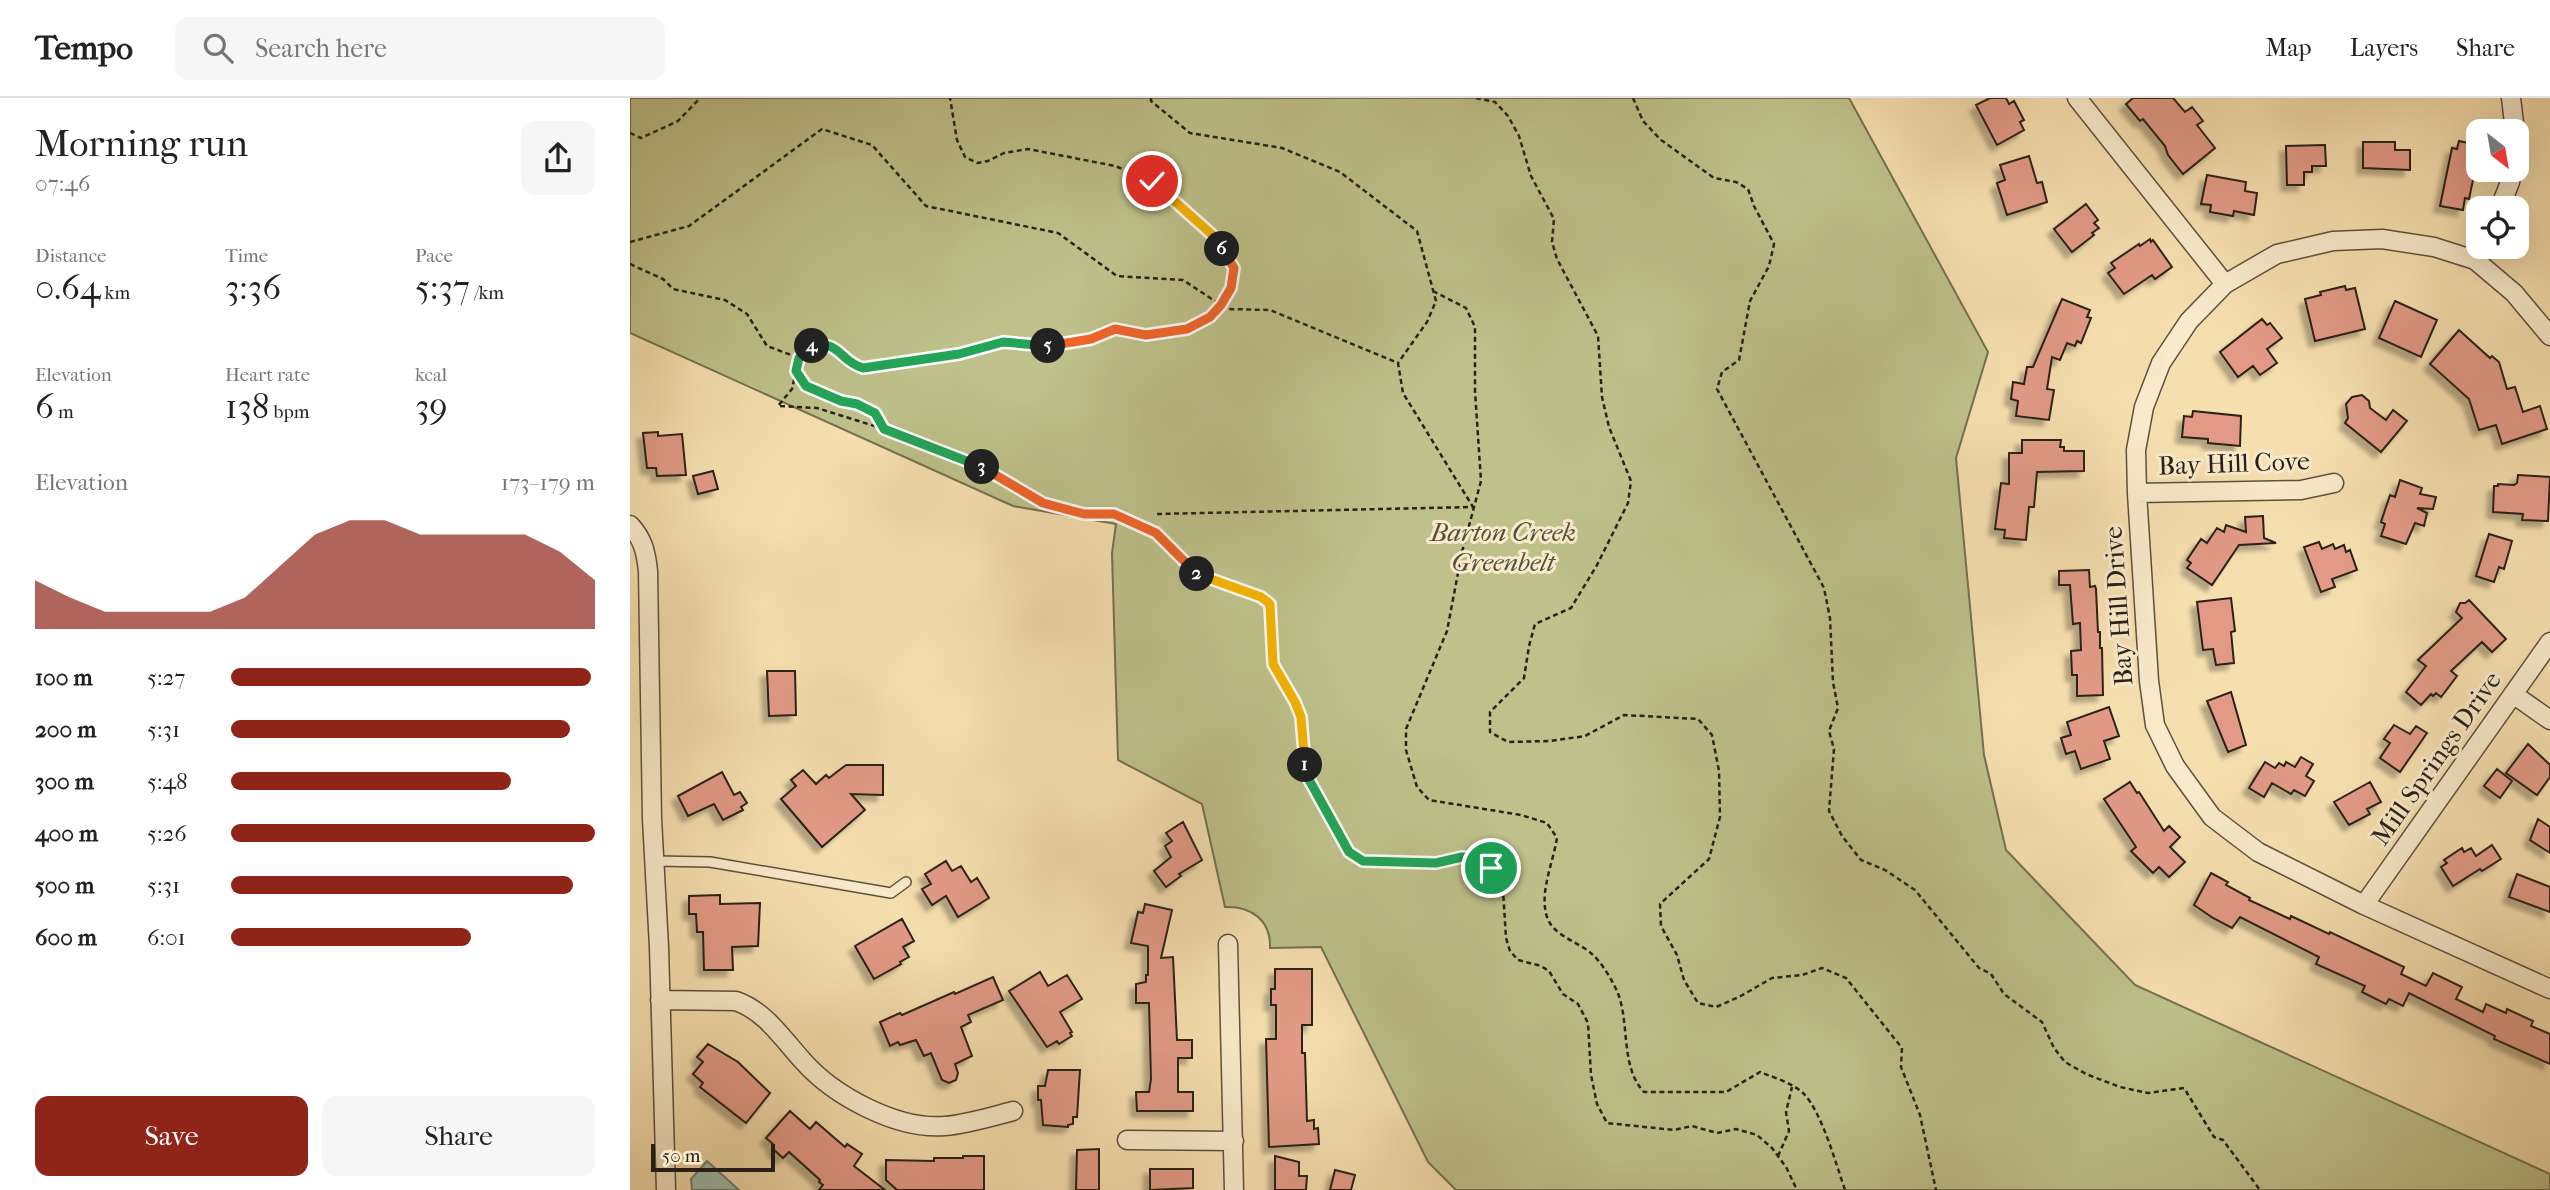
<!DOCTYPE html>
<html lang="en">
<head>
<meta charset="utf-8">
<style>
	:root { --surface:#fff; --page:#f6f6f6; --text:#222; --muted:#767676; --line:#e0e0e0; --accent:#8f2418 }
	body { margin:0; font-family:"IM FELL French Canon",serif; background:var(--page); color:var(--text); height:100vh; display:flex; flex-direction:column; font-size:26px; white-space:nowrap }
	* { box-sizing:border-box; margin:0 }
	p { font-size:23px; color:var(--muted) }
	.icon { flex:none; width:38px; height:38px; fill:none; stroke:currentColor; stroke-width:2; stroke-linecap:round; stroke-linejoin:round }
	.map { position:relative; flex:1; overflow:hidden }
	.panel { display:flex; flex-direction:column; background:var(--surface); width:630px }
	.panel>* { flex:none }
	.needle { width:46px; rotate:149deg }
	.controls { position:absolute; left:1836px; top:21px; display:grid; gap:14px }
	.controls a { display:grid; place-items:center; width:63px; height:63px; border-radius:14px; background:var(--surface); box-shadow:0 7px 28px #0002; font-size:35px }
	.scale { position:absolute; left:21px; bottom:18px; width:124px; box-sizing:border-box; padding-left:7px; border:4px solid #2a2017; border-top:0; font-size:19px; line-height:24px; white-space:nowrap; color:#2a2017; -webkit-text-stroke:5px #f9eacb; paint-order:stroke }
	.pin { position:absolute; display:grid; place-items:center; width:60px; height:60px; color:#fff; margin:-30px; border:4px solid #fff; border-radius:50%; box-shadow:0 2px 7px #0007 }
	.km { position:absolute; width:35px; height:35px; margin:-18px; border-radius:50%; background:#222; color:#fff; font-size:19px; line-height:35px; text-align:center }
	.round { display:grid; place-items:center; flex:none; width:74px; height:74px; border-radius:14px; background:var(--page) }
	.summary { display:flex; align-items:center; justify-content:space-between; height:119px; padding:0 35px }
	h1 { font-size:38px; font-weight:600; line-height:52px }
	.stats { display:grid; grid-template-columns:repeat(3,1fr); gap:10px; height:119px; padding:7px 35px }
	.stats div { display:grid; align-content:center }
	.stats b { font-size:35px; font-weight:600 }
	.stats small { font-size:19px; font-weight:400 }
	.stats p { font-size:19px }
	.chart { height:196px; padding:14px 35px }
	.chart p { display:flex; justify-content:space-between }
	.chart svg { width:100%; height:126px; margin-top:7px; fill:var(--accent); opacity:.7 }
	.button { display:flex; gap:14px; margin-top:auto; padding:14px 35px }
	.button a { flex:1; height:80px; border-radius:14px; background:var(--accent); color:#fff; font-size:28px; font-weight:600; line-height:80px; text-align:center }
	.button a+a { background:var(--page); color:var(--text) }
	ul { padding:0 35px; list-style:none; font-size:23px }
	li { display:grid; grid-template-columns:112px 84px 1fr; align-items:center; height:52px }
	li i { height:18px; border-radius:9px; background:var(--accent) }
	header { display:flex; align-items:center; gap:42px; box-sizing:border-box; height:98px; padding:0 35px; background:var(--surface); border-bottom:2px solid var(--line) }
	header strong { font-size:33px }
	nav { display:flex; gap:38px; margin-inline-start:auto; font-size:24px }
	.search { width:490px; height:63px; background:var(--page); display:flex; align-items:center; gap:18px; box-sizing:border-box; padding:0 24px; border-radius:14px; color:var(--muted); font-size:26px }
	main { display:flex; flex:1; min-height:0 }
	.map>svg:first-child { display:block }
</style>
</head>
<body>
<header>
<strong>Tempo</strong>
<div class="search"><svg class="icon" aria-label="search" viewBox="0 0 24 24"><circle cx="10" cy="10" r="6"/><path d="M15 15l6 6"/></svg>Search here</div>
<nav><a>Map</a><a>Layers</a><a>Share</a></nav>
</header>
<main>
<section class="panel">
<div class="summary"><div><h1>Morning run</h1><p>07:46</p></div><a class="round"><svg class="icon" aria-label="share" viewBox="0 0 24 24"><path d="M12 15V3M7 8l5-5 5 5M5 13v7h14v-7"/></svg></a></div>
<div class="stats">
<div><p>Distance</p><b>0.64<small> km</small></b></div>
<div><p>Time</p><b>3:36</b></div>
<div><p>Pace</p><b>5:37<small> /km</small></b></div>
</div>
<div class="stats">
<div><p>Elevation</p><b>6<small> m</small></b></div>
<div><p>Heart rate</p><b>138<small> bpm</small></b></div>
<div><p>kcal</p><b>39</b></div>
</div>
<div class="chart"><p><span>Elevation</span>173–179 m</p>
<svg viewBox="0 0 160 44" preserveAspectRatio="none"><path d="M0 44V27L10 33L20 38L30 38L40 38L50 38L60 33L70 22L80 11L90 6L100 6L110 11L120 11L130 11L140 11L150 17L160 27V44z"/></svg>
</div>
<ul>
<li><b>100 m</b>5:27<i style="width:99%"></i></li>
<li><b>200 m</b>5:31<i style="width:93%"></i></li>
<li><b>300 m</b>5:48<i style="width:77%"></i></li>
<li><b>400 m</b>5:26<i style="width:100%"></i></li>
<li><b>500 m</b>5:31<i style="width:94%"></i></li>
<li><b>600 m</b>6:01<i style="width:66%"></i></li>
</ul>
<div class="button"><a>Save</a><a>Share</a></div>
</section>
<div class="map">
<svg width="1920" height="1092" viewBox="0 0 1920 1092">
	<defs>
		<filter id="shadow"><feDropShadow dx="-6" dy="6" stdDeviation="2" flood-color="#0004"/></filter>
	</defs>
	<rect width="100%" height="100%" fill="#f6dfaf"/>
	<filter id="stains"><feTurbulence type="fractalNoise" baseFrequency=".00286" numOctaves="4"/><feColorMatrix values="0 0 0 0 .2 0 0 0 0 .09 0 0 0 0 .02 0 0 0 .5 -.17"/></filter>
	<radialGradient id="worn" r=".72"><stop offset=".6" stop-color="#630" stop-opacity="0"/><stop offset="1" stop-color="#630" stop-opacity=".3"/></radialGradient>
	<path fill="#bec18a" stroke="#747050" stroke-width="2" d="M0,0H1219L1358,254L1326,360L1354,657L1376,752L1505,887L1920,1076V1092H826L798,1064L691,849L640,850C641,822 621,808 595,809L572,706L488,662L482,455L486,426L383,408L0,235Z"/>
	<path fill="#9dbcae" stroke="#6f7e72" stroke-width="2" d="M77,1063L109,1092H62L61,1081Z"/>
	<path fill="#e29a86" stroke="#2a2017" stroke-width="2" filter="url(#shadow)" d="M1360,0H1376L1379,6L1384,3L1394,22L1390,24L1394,32L1367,47L1346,7Z
		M1503,0H1543L1555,14L1562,9L1573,23L1567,27L1585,50L1553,76L1538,57L1535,48L1513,21L1510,23L1496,6Z
		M1829,43L1848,47V58L1839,101L1835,100L1833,112L1810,108L1822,50L1827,51Z
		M1733,44H1765V52H1780V72L1733,70Z
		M1695,47L1696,68H1682V74H1674V87H1657L1656,48Z
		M1399,58L1407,85L1412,84L1417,104L1377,117L1367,85L1375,82L1370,67Z
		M1577,77L1616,84L1615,93L1627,95L1624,117L1604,113L1603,118L1580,114L1581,107L1571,106Z
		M1456,106L1468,122L1464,125L1469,130L1462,135L1464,137L1442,154L1424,131Z
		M1520,141L1521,144L1523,142L1542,169L1525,181L1522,177L1494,196L1478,175L1485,170L1481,165L1509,146L1510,148Z
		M1715,188L1716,192L1725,190L1735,231L1685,243L1675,201L1691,197L1690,194Z
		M1432,201L1460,212L1457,219L1461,220L1451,245L1447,243L1445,248L1437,245L1430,262L1422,259L1417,291L1424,292L1419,322L1386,318L1388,303L1381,301L1383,284L1394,286L1397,269H1403Z
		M1765,203L1807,222L1791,259L1749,240Z
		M1632,221L1637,227L1640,225L1652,240L1637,251L1647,265L1630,277L1623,268L1608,279L1590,254Z
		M1829,232L1860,260L1862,258L1869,264L1877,291L1885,289L1893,314L1910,308L1917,331L1872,346L1866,327L1849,332L1839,301L1800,266Z
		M1732,297L1739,303L1740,310L1756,322L1763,312L1777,323L1751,354L1715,325L1718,320L1716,306L1722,299Z
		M1563,313L1611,318L1610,348L1578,345V341L1552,339L1554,318L1562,319Z
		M28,334V338L52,336L56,377L27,378L26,370H17L13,335Z
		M1392,342H1431L1430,349H1434V353H1454V373L1407,374L1404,409H1399L1396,442L1374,440L1375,432L1365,431L1371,385L1379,386V355H1392Z
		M83,373L88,391L68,396L63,378Z
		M1888,377L1920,379L1918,423L1892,422L1893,416L1863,414L1864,388H1868V386L1884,387L1887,385Z
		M1770,382L1792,390L1790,396L1806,399L1803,411L1787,410L1797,415L1794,428L1785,425L1776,446L1751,438L1755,426L1751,424L1760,397L1765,399Z
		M1633,418L1634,440L1646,445L1609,447L1582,487L1557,470L1561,465L1557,462L1571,441L1577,445L1587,430L1594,434L1596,427L1616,434L1615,419Z
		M1859,436L1882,443L1874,471L1869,469L1864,484L1846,478Z
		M1689,444L1692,451L1703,446L1705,451L1714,447L1716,454L1720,452L1727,472L1702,481L1705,489L1691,494L1674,449Z
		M1459,472L1460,489L1465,488L1466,491L1468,534H1470V550H1472L1473,597L1447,598V577H1442L1441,553L1451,552L1450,525L1443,526L1440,487H1429V473Z
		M1601,500L1605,533L1601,534L1604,565L1586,567L1583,551L1573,552L1567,504Z
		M1839,502L1876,541L1862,554L1852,544L1821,573L1827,578L1811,599L1806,595L1803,598L1801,596L1791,607L1776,594L1796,568L1788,562L1832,520L1826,514L1830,505H1835Z
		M137,573H165L166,617L139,618Z
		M1601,594L1616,647L1598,654L1577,603Z
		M1479,609L1489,638L1474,643L1480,661L1451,671L1445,653L1436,656L1431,640L1441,637L1437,624Z
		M1764,627L1780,636L1786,628L1797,635L1770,674L1750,660L1760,645L1754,641Z
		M1898,646L1920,667V679L1907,697L1876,675Z
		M1671,659L1683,666L1676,678L1684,683L1675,698L1664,692L1661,696L1642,685L1634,699L1619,690L1635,664L1645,670L1649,665L1654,668L1656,664L1665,669Z
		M216,667H253V697L221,696L235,712L192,749L151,701L166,688L161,682L173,672L186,686L196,677L199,680Z
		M1867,671L1882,683L1870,700L1854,688Z
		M92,674L104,697L110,694L117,705L111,709L113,712L93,722L84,706L58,718L48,698Z
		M1500,684L1507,695L1509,694L1534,733L1539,728L1550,739L1540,749L1555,764L1539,779L1529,769L1523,775L1501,753L1506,749L1474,701Z
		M1740,684L1751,704L1737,711L1740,716L1719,727L1704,704Z
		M1908,721L1920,729V755L1900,742Z
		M553,724L572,762L549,776L551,778L536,789L524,773L541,759L535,748L542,743L536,735Z
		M1862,747L1871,761L1852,773L1850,771L1823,788L1811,769L1817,765L1814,762L1832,750L1834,754L1841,750L1846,758Z
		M316,763L322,773L331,768L341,784L347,780L359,800L328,819L316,798L302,807L292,791L301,786L295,776Z
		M1581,775L1598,784L1596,787L1620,800L1619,802L1660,821L1661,818L1699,836L1700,834L1774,869L1771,876L1796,888L1803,875L1832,889L1826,901L1853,914L1856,906L1876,915L1877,911L1903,923L1901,928L1920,936V966L1864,941L1865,938L1779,895L1773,908L1759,901L1756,906L1732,894L1735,888L1686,866L1689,859L1610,819L1602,830L1583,820L1564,807Z
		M1887,776L1920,789V814L1879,799Z
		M90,797V806L130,805L128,848L102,849L103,872H74L73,834H67L66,816H59V798Z
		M515,806L542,812L531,860L543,859L547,942H562V960H548V994H563V1013H507L506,994H519L521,981L519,905H506V886L516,884V877H518V848L501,845L508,814L513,815Z
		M272,821L284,843L273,849L279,859L270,864L271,866L244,881L225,848Z
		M645,871H682V927H672V955H675L677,1023L684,1022V1031L688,1030L689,1046L639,1049L636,941H646V907H641V891H645Z
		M410,874L418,888L437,877L452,901L430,914L442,934L440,935L442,938L429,946L427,943L417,949L379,893Z
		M363,879L373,902L338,917L341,924L331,929L342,958L325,966L328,975L326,982L319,985L312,982L301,955L294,958L286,942L270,947L268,944L260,948L250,924L270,915L272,917L324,894L325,896Z
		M78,946L108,964L140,995L116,1025L70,989L73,985L63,976L73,964L67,959Z
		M418,972H450L447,1019H443V1026L438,1027V1029L413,1027L411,1002H408V988H415Z
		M160,1013L180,1031L186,1024L215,1049L217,1046L232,1056L224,1068L255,1092H189L193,1087L189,1084L190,1082L159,1054L153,1060L142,1050L144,1047L136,1040Z
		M469,1051V1092H446L447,1052Z
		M333,1058H354V1092H267L256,1082V1062L304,1063V1060H333Z
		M645,1058L669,1064V1078H677L676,1092H645Z
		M520,1071H563V1090L520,1092Z
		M705,1072L725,1077L721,1092H700Z"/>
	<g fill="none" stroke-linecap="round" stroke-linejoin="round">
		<defs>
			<path id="lane" d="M25,763L80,764L261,795L276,784"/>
			<path id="street" d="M1447,0L1595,186
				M1881,0L1885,33
				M1870,110L1880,84L1882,72
				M1920,238L1884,195L1845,162L1804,149L1752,141L1703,143L1647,156L1595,186L1559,223L1531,265L1514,309L1506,352L1507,395L1519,583L1525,627L1545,668L1582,719L1628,754L1734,807L1920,891
				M1507,395L1671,392L1704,385
				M0,427C13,441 16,454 18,473L22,721L29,849L36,1092
				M1883,596L1920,622
				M1734,807L1920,544
				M598,846L604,1092
				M30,902L106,903C135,913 153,941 173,963C204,998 267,1032 315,1028C338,1026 360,1019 383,1013
				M497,1042L604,1043"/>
		</defs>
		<use href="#lane" stroke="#5d503d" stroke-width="12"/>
		<use href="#street" stroke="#5d503d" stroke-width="21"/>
		<path stroke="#2a2017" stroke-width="2.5" stroke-dasharray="5 3.5" stroke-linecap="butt" d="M521,0V3L560,35L652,50L710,74L787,133L806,203L797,224L768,265
			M846,0L865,4L878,18L889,38L901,78L924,121L922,144L927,161L968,238L972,299L979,329L1001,383L998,405L967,467L941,510L905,526L899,548L894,580L860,614V634L878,644L920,643L955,638L994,617L1068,621L1082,637L1089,673L1090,719L1079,761L1030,806L1031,828L1047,857L1054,882L1068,905L1086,909L1109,899L1142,880L1172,877L1192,870L1216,880L1272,950L1271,969L1290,1017L1306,1092
			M1003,0L1013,23L1031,42L1084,80L1106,84L1118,91L1124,108L1144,146L1139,168L1120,203L1109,262L1092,274L1087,291L1194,490L1200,520L1203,584L1208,610L1199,633L1204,651L1199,713L1212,738L1231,762L1255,772L1285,792L1349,870L1361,876L1374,896L1412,924L1424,950L1435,964L1456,976L1490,989L1518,995L1554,990L1584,1039L1593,1042L1630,1092
			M0,35L11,40L48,23L70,0
			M0,144L59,128L192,31L242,47L296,108L428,135L487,178L553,182L597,211L640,212L768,265L773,295L843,409L527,416
			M0,166L33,181L43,191L95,202L117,216L137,248L169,260
			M803,193L836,210L845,229V293L851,383L832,454L817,533L776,631V652L787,689L799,702L891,717L917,725L927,740C923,765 909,795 917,819C923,838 949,844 962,856C970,863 979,877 984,887C1002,918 988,967 1014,994H1096L1130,974C1145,980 1163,985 1174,996C1192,1015 1206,1066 1215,1092
			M166,273L162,291L148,308L187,310L254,331L359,371L413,405L454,416H484L526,434L568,476L591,483L631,499L640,506L643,567L665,604L671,619L672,653L677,678L719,754L733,763L752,764L806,765L832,759L849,760L861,770L873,792L876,840L880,853L888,862L911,868L919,873L933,896L948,906L958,925L961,977L967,1006L977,1025L1044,1032L1062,1028L1087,1035L1106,1031L1127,1037L1142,1050L1156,1069L1167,1092
			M253,329C241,296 198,309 176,288C172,284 169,278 166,273L169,260L178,249C212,241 205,262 233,270L329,256L373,244L415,249L461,241L485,231L516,237L557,231L581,219L591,207L601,190L604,170L588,142L522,83L485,68L398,51L374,55L358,63L347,65L335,59L327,42L320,0
			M1148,1058L1159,1033L1156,1014L1162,989"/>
		<use href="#lane" stroke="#f9eacb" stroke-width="9"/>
		<use href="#street" stroke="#f9eacb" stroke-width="18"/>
	</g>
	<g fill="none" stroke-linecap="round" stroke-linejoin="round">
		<defs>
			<path id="split-1" d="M675,667L677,678L719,754L733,763L806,765L832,759L849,760L861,770"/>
			<path id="split-2" d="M567,476L631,499L640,506L643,566L665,604L671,619L675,667"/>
			<path id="split-3" d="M352,369L413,405L454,416H484L526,435L567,476"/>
			<path id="split-4" d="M182,248L178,249L169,260L166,273L176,288L211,303L227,306L245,315L254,331L352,369"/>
			<path id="split-5" d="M182,248C210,242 209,263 233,270L329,256L373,244L418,248"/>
			<path id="split-6" d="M418,248L461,241L485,231L516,237L557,231L580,219L591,207L601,190L604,170L592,151"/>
			<path id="split-7" d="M522,83L588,142L592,151"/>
		</defs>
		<use href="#split-1" stroke="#fff" stroke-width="14"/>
		<use href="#split-2" stroke="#fff" stroke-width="14"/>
		<use href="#split-3" stroke="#fff" stroke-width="14"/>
		<use href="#split-4" stroke="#fff" stroke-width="14"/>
		<use href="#split-5" stroke="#fff" stroke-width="14"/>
		<use href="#split-6" stroke="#fff" stroke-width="14"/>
		<use href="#split-7" stroke="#fff" stroke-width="14"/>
		<use href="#split-1" stroke="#22a559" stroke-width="9"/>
		<use href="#split-2" stroke="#f5b400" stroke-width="9"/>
		<use href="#split-3" stroke="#f0652b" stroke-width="9"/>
		<use href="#split-4" stroke="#22a559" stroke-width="9"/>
		<use href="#split-5" stroke="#22a559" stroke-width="9"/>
		<use href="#split-6" stroke="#f0652b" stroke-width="9"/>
		<use href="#split-7" stroke="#f5b400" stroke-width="9"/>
	</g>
	<g text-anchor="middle" stroke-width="6" stroke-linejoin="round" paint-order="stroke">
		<g font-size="26" fill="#2a2017" stroke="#f9eacb">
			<text transform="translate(1604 365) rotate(-2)" y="9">Bay Hill Cove</text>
			<text transform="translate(1488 508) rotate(-94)" y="9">Bay Hill Drive</text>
			<text transform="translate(1806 660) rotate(-55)" y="9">Mill Springs Drive</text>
		</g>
		<g font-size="26" font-style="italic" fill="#56503a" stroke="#f9eacb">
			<text x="873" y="443">Barton Creek<tspan x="873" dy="30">Greenbelt</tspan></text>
		</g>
	</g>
	<rect width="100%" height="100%" filter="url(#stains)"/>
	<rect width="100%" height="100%" fill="url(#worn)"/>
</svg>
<div class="controls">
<a><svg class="needle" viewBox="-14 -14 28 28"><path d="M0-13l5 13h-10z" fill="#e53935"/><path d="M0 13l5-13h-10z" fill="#767676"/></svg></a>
<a><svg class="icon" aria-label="locate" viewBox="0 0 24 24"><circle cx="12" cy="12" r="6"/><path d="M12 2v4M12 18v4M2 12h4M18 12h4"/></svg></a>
</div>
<div class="scale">50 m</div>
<div class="pin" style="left:861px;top:770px;background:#1e9e55"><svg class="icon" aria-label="arrive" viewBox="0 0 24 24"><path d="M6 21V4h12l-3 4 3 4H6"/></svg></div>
<div class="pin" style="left:522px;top:83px;background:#d93025"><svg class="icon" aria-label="check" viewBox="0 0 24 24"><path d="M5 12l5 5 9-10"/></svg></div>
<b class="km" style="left:675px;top:667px">1</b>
<b class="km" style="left:567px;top:476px">2</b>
<b class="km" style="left:352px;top:369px">3</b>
<b class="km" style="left:182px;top:248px">4</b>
<b class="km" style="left:418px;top:248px">5</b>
<b class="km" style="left:592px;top:151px">6</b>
</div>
</main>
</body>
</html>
